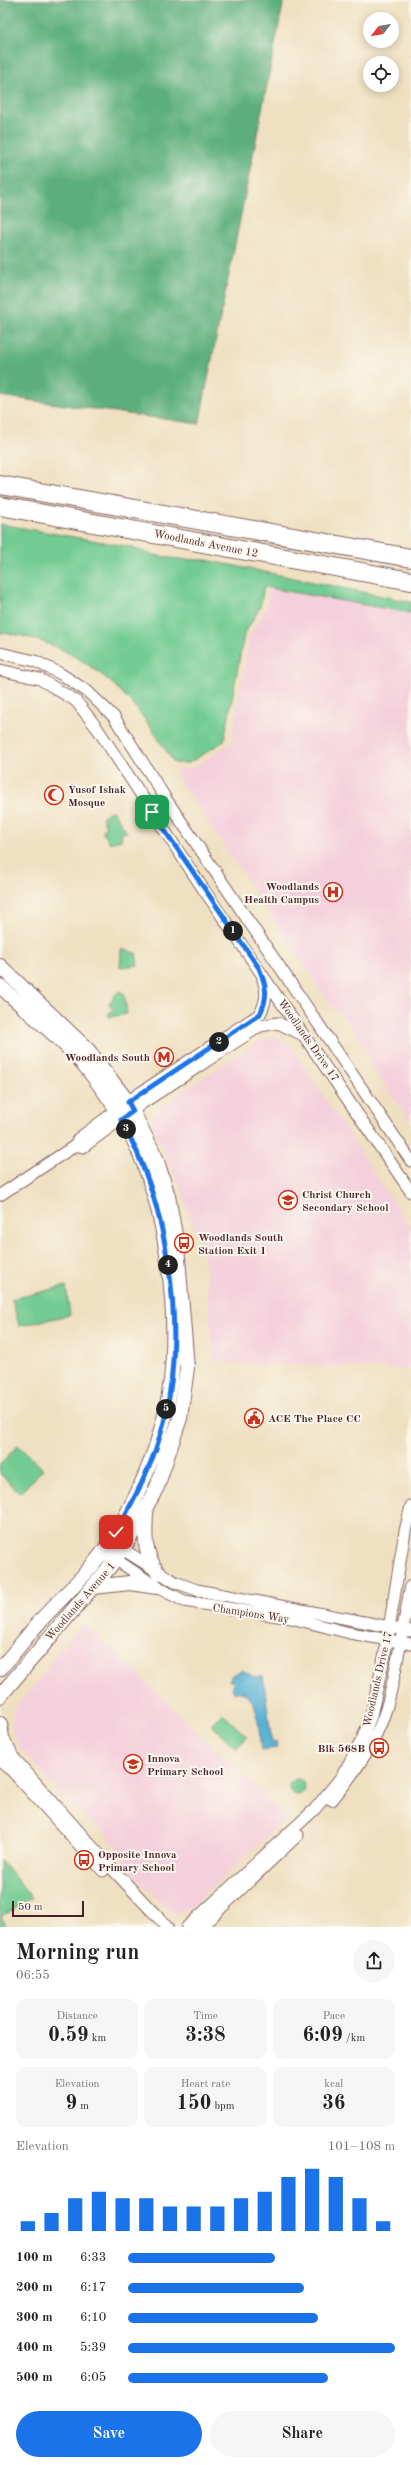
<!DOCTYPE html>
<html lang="en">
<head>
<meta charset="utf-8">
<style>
	:root { --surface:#fff; --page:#f6f6f6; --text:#222; --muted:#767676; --accent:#1a73e8 }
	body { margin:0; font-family:"Old Standard TT",serif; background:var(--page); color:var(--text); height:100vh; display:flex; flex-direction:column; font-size:15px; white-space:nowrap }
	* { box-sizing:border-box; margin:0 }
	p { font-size:13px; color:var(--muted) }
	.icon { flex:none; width:22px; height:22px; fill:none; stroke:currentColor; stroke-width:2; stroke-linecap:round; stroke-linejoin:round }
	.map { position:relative; height:1927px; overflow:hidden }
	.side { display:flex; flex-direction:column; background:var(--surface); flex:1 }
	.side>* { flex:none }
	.needle { width:26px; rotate:239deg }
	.buttons { position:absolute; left:363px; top:12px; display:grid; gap:8px }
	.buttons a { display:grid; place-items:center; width:36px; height:36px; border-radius:50%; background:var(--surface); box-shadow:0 2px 10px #0003; font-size:20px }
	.scale { position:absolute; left:12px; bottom:10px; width:72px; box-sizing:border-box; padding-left:4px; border:2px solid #4a1f2b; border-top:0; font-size:11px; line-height:14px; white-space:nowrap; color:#4a1f2b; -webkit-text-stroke:3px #fbf7ec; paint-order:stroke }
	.pin { position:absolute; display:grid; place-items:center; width:34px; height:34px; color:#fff; margin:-17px; border-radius:8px; box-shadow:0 2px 6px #0006 }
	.km { position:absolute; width:20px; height:20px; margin:-10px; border-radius:50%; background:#222; color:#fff; font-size:11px; line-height:20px; text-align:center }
	.round { display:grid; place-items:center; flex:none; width:42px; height:42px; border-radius:21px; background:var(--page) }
	.overview { display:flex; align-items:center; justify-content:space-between; height:68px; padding:0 16px }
	h1 { font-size:22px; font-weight:600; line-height:30px }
	.figures { display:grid; grid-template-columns:repeat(3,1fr); gap:6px; height:68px; padding:4px 16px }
	.figures div { display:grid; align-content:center; border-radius:10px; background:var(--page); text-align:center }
	.figures b { font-size:20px; font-weight:600 }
	.figures small { font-size:11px; font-weight:400 }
	.figures p { font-size:11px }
	.chart { height:112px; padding:8px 16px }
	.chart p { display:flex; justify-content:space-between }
	.chart svg { width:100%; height:72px; margin-top:4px; stroke:var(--accent); stroke-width:6 }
	.button { display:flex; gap:8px; margin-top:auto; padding:8px 16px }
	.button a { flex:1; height:46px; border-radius:24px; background:var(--accent); color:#fff; font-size:16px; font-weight:600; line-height:46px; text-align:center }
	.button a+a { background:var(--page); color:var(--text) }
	ul { padding:0 16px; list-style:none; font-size:13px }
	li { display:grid; grid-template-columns:64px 48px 1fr; align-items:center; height:30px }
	li i { height:10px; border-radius:5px; background:var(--accent) }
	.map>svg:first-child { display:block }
</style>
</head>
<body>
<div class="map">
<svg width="411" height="1927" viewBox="0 0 411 1927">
	<rect width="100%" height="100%" fill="#fbf7ec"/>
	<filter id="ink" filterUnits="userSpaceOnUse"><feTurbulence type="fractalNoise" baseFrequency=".025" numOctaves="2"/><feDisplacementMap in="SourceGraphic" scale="8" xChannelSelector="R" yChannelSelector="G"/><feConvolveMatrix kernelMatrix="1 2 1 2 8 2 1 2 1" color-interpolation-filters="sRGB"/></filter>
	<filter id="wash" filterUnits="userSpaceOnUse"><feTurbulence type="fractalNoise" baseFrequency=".012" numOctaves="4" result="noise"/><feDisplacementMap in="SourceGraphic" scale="16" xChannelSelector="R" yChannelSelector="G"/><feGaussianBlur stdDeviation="0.9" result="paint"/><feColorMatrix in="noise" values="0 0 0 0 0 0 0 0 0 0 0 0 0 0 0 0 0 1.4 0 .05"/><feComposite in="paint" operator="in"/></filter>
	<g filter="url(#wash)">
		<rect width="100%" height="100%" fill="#efe0c1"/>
		<path fill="#f4cfdc" d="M269,588L411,613V1123L370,1064L365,1048L347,1021L331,1005L178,778L177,768H193L231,743L249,638L266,607Z
			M274,1036L280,1038L292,1048L411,1229V1369L214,1362L204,1258L179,1183L155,1132L152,1121L160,1107L259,1041Z
			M84,1623L287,1818L186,1911H173L164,1906L128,1868L115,1844L96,1824L69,1803L49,1782L20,1747L13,1734L12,1725L15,1708L42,1676L55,1656Z"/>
		<path fill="#71cb92" stroke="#5e755e" d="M0,524L131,547C156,558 180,560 206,560L411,602V613L264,587L260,607L244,635L224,741L189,763H174C164,747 154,732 143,717C111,673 55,636 0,633Z
			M113,811L127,832L122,833L121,840L110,843L102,831L106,826L102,817L108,812Z
			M123,949L136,953L138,965L120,967L121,950Z
			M119,991L124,993L127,1014L109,1017V1013L114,1009L108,1004Z
			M66,1286L70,1315L19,1326L12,1299Z
			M18,1445L43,1469L20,1493L0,1474V1464Z
			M222,1713L247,1737L236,1749L211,1724Z
			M289 1787a8 8 0 1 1 16 0a8 8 0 1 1-16 0Z
			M0,1859L32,1898L1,1917L7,1927H0Z"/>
		<path fill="#5caf7c" stroke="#536754" d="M0,0H284L199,424L0,396Z"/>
		<path fill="#59b2d6" stroke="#526880" d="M242,1670L254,1677L263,1676L272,1742H276L277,1748L261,1750C258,1732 261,1688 234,1692L232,1689L234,1682L229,1680L232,1675Z"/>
	</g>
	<g filter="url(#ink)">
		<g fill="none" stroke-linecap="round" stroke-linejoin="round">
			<defs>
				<path id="minor" d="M0,653L35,661L61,674L88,692L114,717L166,799L411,1161
					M0,670L40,679L76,701L97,728L202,887L411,1192
					M76,1145L83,1147L144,1102L260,1026L278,1023L303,1035
					M0,1195L76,1145L78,1139L140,1093L260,1014C266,1002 268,993 263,980
					M116,1545L175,1582L197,1590L411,1631
					M109,1555L157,1587L184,1601L291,1618L350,1633L411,1644
					M5,1748L104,1860L167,1927
					M3,1761L103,1871
					M332,1800C354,1774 376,1742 386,1709C398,1669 402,1627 411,1586
					M187,1927L315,1809L342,1776L362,1740L371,1716L385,1653L405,1531L411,1506
					M201,1927L298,1835"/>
				<path id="tertiary" d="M0,966L88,1050L128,1102L156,1158L168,1196L177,1246L187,1368L180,1418L157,1487L128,1541L108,1569L0,1696
					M0,986C30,1014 63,1039 89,1071C107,1094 126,1122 138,1149C170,1223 184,1340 164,1419C154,1458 137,1498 116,1533C96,1566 67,1592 41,1620C27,1636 14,1653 0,1669
					M146,1512C145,1537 143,1551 158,1573
					M93,1587L130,1583L157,1587
					M0,1724L2,1738L10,1754
					M0,1759L9,1767"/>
				<path id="primary" d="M0,485L411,558
					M0,506L411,581"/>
			</defs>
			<use href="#minor" stroke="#846360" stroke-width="13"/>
			<use href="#tertiary" stroke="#846360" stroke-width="16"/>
			<use href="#primary" stroke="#846360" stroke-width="20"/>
			<use href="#minor" stroke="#fff" stroke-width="11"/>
			<use href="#tertiary" stroke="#fff" stroke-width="14"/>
			<use href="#primary" stroke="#fff" stroke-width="18"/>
		</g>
	</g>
	<g fill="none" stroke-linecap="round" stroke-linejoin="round" filter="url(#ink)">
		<defs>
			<path id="route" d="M116,1532C136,1496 156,1458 165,1418C186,1325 168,1203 121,1120L133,1111L128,1102L260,1014C269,996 266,985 259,968L152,812"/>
		</defs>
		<use href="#route" stroke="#fff" stroke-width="8"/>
		<use href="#route" stroke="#1a73e8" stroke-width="5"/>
	</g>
	<defs>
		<symbol id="mosque-ring" viewBox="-11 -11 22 22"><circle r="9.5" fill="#fbf7ec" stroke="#c8321e" stroke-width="1.5"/><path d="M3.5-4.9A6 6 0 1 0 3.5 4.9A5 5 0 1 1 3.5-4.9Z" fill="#c8321e"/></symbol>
		<symbol id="hospital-ring" viewBox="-11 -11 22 22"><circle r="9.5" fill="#fbf7ec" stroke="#c8321e" stroke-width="1.5"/><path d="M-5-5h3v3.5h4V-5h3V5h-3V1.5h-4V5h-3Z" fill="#c8321e"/></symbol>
		<symbol id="metro-ring" viewBox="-11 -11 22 22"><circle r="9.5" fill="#fbf7ec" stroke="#c8321e" stroke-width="1.5"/><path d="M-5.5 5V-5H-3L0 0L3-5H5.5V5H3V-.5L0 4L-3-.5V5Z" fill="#c8321e"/></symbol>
		<symbol id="school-ring" viewBox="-11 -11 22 22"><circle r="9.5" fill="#fbf7ec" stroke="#c8321e" stroke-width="1.5"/><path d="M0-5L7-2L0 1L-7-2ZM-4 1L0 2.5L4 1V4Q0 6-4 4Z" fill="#c8321e"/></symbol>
		<symbol id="bus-ring" viewBox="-11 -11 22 22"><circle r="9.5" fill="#fbf7ec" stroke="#c8321e" stroke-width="1.5"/><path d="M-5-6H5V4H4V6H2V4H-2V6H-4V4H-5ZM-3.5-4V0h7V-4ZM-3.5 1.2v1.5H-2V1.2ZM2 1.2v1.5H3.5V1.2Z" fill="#c8321e"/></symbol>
		<symbol id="civic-ring" viewBox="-11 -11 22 22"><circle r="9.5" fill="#fbf7ec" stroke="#c8321e" stroke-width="1.5"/><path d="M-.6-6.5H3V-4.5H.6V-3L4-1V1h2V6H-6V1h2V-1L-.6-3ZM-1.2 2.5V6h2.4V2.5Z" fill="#c8321e"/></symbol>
	</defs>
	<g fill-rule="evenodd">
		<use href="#mosque-ring" x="43" y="784" width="22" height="22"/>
		<use href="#hospital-ring" x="322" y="881" width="22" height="22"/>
		<use href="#metro-ring" x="153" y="1046" width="22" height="22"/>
		<use href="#school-ring" x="277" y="1189" width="22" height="22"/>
		<use href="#bus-ring" x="173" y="1232" width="22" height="22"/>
		<use href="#civic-ring" x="243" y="1407" width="22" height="22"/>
		<use href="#bus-ring" x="368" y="1737" width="22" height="22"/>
		<use href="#school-ring" x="122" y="1753" width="22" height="22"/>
		<use href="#bus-ring" x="73" y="1849" width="22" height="22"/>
	</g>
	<g text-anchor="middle" stroke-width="4" stroke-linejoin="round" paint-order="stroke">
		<g font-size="11" fill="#4a1f2b" stroke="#fbf7ec">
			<text transform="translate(206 543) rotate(11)" y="4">Woodlands Avenue 12</text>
			<text transform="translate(309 1040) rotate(55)" y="4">Woodlands Drive 17</text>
			<text transform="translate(80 1601) rotate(-49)" y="4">Woodlands Avenue 1</text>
			<text transform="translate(251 1613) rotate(9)" y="4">Champions Way</text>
			<text transform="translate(377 1679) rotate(-77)" y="4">Woodlands Drive 17</text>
		</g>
		<g font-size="11" font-weight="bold" fill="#4a1f2b" stroke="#fbf7ec" text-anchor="start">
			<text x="68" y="793">Yusof Ishak<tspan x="68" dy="13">Mosque</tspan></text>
			<text x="319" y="890" text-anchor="end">Woodlands<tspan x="319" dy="13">Health Campus</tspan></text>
			<text x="150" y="1061" text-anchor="end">Woodlands South</text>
			<text x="302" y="1198">Christ Church<tspan x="302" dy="13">Secondary School</tspan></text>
			<text x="198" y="1241">Woodlands South<tspan x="198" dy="13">Station Exit 1</tspan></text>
			<text x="268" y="1422">ACE The Place CC</text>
			<text x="365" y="1752" text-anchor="end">Blk 568B</text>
			<text x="147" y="1762">Innova<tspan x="147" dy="13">Primary School</tspan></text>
			<text x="98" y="1858">Opposite Innova<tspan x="98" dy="13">Primary School</tspan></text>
		</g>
	</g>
</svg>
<div class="buttons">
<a><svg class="needle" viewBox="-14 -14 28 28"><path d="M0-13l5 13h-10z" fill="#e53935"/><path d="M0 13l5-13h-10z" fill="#767676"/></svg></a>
<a><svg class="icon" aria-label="locate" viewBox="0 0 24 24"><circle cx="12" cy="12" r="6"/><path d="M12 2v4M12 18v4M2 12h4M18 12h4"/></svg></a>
</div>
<div class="scale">50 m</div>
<div class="pin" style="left:152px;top:812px;background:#1e9e55"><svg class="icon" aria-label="arrive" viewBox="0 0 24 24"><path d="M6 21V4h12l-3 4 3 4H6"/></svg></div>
<div class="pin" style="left:116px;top:1532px;background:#d93025"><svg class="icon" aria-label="check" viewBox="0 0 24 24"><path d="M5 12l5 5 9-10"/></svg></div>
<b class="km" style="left:233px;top:931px">1</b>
<b class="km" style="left:219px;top:1042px">2</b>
<b class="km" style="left:126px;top:1129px">3</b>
<b class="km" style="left:168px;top:1265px">4</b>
<b class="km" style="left:166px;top:1409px">5</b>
</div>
<section class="side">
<div class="overview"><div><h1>Morning run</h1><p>06:55</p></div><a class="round"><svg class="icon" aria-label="share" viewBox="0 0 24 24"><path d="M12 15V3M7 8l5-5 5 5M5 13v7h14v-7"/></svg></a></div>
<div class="figures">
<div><p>Distance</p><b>0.59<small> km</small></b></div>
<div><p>Time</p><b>3:38</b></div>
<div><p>Pace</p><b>6:09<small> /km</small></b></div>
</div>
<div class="figures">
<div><p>Elevation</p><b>9<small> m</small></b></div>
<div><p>Heart rate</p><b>150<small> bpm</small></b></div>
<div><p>kcal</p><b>36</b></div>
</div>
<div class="chart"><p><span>Elevation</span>101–108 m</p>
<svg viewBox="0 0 160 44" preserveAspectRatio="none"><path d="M5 44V38M15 44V33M25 44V24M35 44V20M45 44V24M55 44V24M65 44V29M75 44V29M85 44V29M95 44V24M105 44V20M115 44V11M125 44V6M135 44V11M145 44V24M155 44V38"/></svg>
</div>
<ul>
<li><b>100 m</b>6:33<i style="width:55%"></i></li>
<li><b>200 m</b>6:17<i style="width:66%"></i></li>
<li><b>300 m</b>6:10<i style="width:71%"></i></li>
<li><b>400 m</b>5:39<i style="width:100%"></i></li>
<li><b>500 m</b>6:05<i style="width:75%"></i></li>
</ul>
<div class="button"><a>Save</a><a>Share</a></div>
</section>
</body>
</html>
